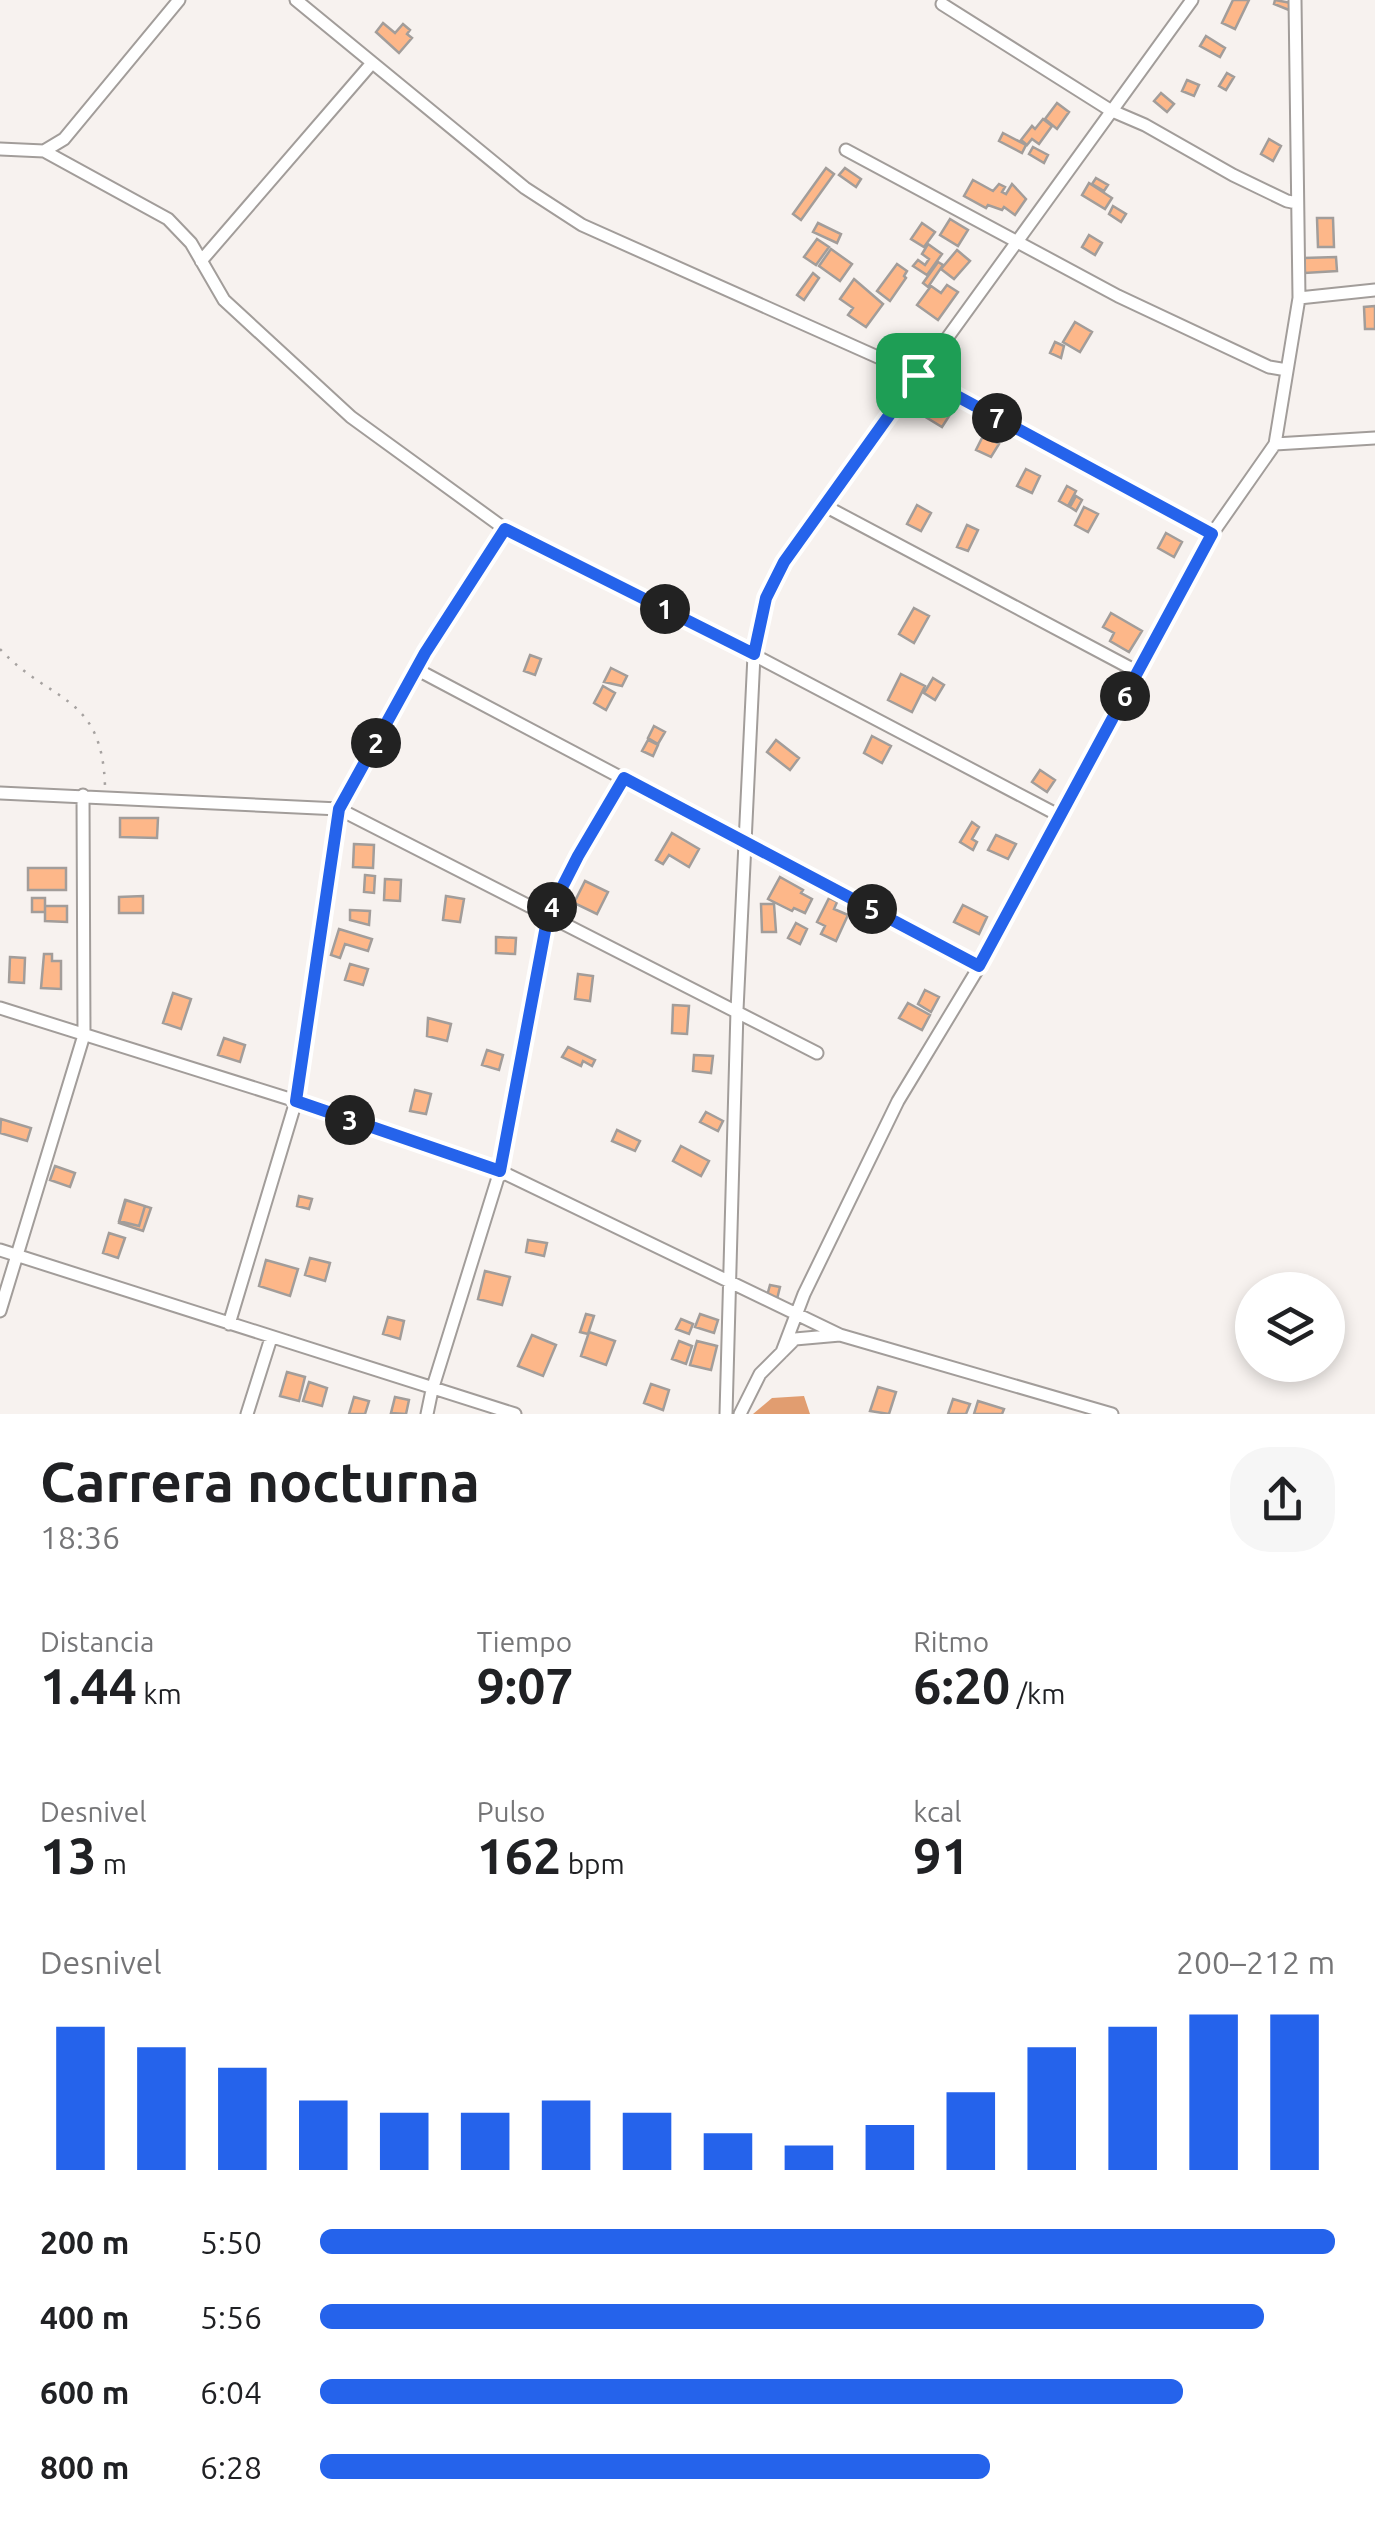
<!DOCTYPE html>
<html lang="es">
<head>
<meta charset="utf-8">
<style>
	:root { --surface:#fff; --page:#f6f6f6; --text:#202124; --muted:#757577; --accent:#2563eb }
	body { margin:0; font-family:Ubuntu,sans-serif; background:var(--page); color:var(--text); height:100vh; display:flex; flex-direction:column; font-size:38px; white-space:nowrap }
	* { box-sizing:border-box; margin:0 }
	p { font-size:32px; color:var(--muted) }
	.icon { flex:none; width:55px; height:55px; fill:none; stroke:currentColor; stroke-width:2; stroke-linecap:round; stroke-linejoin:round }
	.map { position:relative; height:1414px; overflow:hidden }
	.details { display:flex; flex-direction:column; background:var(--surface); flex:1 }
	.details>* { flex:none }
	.buttons { position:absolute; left:1235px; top:1272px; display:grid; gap:20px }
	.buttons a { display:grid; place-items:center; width:110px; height:110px; border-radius:50%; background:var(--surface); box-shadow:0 5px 15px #0003; font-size:50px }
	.pin { position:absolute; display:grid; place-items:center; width:85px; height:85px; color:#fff; margin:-42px; border-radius:20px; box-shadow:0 5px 15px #0006 }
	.km { position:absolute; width:50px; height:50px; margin:-25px; border-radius:50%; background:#222; color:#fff; font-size:28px; line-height:50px; text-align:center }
	.round { display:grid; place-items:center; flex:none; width:105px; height:105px; border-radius:40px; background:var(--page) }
	.summary { display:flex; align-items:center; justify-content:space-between; height:170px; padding:0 40px }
	h1 { font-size:55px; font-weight:700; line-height:75px }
	.stats { display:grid; grid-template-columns:repeat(3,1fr); gap:15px; height:170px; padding:10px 40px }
	.stats div { display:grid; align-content:center }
	.stats b { font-size:50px; font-weight:700 }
	.stats small { font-size:28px; font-weight:400 }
	.stats p { font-size:28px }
	.chart { height:280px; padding:20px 40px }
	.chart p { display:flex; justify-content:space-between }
	.chart svg { width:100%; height:180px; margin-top:10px; stroke:var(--accent); stroke-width:6 }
	ul { padding:0 40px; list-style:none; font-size:32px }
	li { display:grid; grid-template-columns:160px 120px 1fr; align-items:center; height:75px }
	li i { height:25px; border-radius:12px; background:var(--accent) }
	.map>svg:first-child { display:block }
</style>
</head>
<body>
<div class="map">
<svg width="1375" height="1414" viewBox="0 0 1375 1414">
	<rect width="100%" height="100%" fill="#f7f2ef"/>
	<path fill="#e19d70" d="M804,1396L810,1414H753L772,1398Z"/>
	<path fill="#fdb789" stroke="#a29d9a" stroke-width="2.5" d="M1233,0H1249L1235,29L1222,23Z
		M1275,0L1291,3L1289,10L1274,4Z
		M383,23L395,33L403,24L410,30L407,34L412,38L399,53L376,32Z
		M1206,36L1225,48L1220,57L1200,46Z
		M1227,73L1234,77L1226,90L1219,86Z
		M1187,80L1199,85L1194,96L1182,91Z
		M1161,93L1174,104L1167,112L1154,101Z
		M1057,103L1069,112L1057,129L1045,119Z
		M1043,119L1052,126L1039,144L1032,139L1027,145L1021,140L1032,126L1035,129Z
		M1003,133L1026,145L1022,153L999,141Z
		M1269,139L1281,146L1273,161L1261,154Z
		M1033,147L1048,155L1044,163L1029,154Z
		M826,168L834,174L801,220L793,214Z
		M845,168L861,179L856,187L839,175Z
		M1096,178L1108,185L1104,191L1092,184Z
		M973,180L993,191L999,184L1005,187L1002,192L1006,194L1012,184L1026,199L1015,215L1004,207L1002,210L988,205L986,208L964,196Z
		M1089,183L1112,198L1105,209L1082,195Z
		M1113,206L1126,214L1121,222L1109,214Z
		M1317,218H1333L1334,247H1318Z
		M950,219L968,230L958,246L940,235Z
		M818,223L841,234L837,243L813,232Z
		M922,223L935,232L924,247L911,239Z
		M1089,235L1102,243L1095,255L1082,247Z
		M817,239L829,247L816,265L804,257Z
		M928,244L942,254L927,275L913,266L918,260L925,265L929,259L922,254Z
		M831,249L852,264L840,281L819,266Z
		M957,250L970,261L954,279L941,269Z
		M1336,257L1337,271L1305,273L1304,258Z
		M938,262L943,265L928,287L923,283Z
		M897,264L907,271L904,276L906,278L890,301L877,291Z
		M813,273L819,278L804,300L797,295Z
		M854,279L883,304L866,327L848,315L853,308L840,299Z
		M947,285L958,292L938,320L917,305L931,286L941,293Z
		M1375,306V329H1365L1364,307Z
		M1075,322L1092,332L1080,352L1063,342Z
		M1055,342L1064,346L1061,358L1050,353Z
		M933,401L951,413L942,427L924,416Z
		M983,436L999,444L991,457L976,450Z
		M1026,469L1040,476L1032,493L1017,486Z
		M1067,486L1076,491L1068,506L1059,501Z
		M1076,496L1082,500L1076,511L1070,507Z
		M917,505L931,513L921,531L907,524Z
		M1084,507L1098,514L1088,532L1075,525Z
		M967,525L978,530L968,551L957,547Z
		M1166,533L1182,542L1174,557L1158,548Z
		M914,608L929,616L914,643L899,634Z
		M1111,613L1142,631L1129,652L1110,641L1114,633L1103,627Z
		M530,655L541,659L535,675L524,671Z
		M611,668L627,676L622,686L604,682Z
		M901,674L925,686L912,712L888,700Z
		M933,678L944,685L935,700L924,693Z
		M603,686L615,693L606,710L594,703Z
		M654,726L665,732L658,744L648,738Z
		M872,736L891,746L882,763L864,753Z
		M648,740L658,745L653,756L642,751Z
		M776,740L799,758L790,770L767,752Z
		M1040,770L1055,780L1047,792L1032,782Z
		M120,818H158L157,838L120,837Z
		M972,822L979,827L972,839L977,842L973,850L960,842Z
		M672,833L699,849L689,867L669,855L663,864L656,860Z
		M996,835L1016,844L1008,859L988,850Z
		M354,844L374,845L373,868L353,867Z
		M28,868H66V890H28Z
		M365,875L375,876L374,893L364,892Z
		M780,877L803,890L801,893L812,899L805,913L794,908L792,911L768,899Z
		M385,879L401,880L400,901L384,900Z
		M585,881L608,892L597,914L574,903Z
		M143,896V913H119V897Z
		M446,896L464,899L460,922L443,920Z
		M32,898H45V912H32Z
		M829,898L837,902L834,909L848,915L836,941L821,934L825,926L817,922Z
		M761,904H774L776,932H762Z
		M963,905L987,917L979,934L954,922Z
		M45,906H67V922L45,921Z
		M350,910L370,911L369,925L350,920Z
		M796,923L807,929L800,944L788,938Z
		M339,929L372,939L368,951L345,944L340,958L331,955Z
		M496,937L516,938L515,954L496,953Z
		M44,954H52V961H61V989L41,988Z
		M10,957L25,958L24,983L9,982Z
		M350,964L368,969L363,985L345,980Z
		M578,974L593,976L590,1001L575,999Z
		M925,990L939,997L931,1012L918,1004Z
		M173,993L191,999L181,1029L163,1023Z
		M908,1003L930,1015L922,1030L899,1018Z
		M673,1005L689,1006L687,1034L672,1033Z
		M428,1018L451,1024L447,1041L427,1036Z
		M224,1038L245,1045L240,1062L218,1055Z
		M568,1047L595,1060L592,1066L583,1061L581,1066L562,1057Z
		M487,1050L503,1055L499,1070L482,1065Z
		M694,1055L713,1056L711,1073L693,1071Z
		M415,1090L431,1094L426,1114L410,1111Z
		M706,1112L723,1121L718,1131L700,1122Z
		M1,1119L31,1128L27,1141L0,1133Z
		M617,1130L640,1141L635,1151L612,1141Z
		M681,1146L709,1161L701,1176L673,1161Z
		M55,1166L75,1173L70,1187L50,1180Z
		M299,1196L312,1199L309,1209L297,1206Z
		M125,1200L145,1206L139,1226L119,1221Z
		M126,1200L151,1208L143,1231L119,1223Z
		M109,1233L125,1238L118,1258L103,1253Z
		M528,1240L547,1243L544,1256L526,1252Z
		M310,1258L330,1263L325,1281L305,1275Z
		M266,1260L298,1269L290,1296L259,1286Z
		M485,1271L510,1277L502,1305L478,1299Z
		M770,1285L780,1287L777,1299L767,1296Z
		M586,1314L594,1316L588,1334L580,1332Z
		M700,1314L718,1320L714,1333L695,1327Z
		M388,1317L404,1321L400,1339L383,1334Z
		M681,1319L693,1324L689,1334L676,1329Z
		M589,1332L615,1341L606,1365L581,1356Z
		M532,1335L556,1345L543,1376L518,1366Z
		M679,1341L692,1346L686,1364L672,1359Z
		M697,1341L717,1346L711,1370L690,1365Z
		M287,1372L305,1377L299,1401L280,1396Z
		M309,1382L327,1388L322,1406L303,1401Z
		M651,1384L669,1390L663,1410L644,1403Z
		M878,1387L896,1392L889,1414L870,1411Z
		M354,1397L369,1401L365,1414H349Z
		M395,1397L409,1400L406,1414L391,1413Z
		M953,1399L970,1404L966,1414H948Z
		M978,1401L1004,1409L1002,1414H974Z"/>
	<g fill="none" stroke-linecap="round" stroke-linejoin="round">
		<defs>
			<path id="street" d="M296,0L525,188L582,225L918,375L1212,534
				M942,4L1110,110L1145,125L1233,175L1287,201L1297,203
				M0,149L44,151L64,139L179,0
				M846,150L1118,296L1269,367L1287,370
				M44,151L168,219L191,243L224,300L351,417L505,529L754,655L1060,816
				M201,261L372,63
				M1299,298L1375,290
				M1275,444L1375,438
				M825,506L1138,672
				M416,669L979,967
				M0,793L339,809L817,1053
				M0,1008L296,1101L500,1171L840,1335
				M0,1250L515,1414
				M0,1311L84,1035L83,795
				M229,1324L296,1101L339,809L425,653L505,529
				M782,1352L804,1294L898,1101L979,967L1212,534L1275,444L1299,298L1295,0
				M247,1414L271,1338
				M427,1414L432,1390L500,1171L548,915
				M726,1414L737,1010L754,655L767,599L785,562L1192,0
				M740,1414L760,1374L795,1339L840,1335L1112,1414"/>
		</defs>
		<use href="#street" stroke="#a29d9a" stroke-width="15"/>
		<path stroke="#a6a2a0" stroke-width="2.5" stroke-dasharray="2.5 8" stroke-linecap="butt" d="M0,649C51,704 102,693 105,786
			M553,905L617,789"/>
		<use href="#street" stroke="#fff" stroke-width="11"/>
	</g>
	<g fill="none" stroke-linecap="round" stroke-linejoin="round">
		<defs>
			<path id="route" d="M918,375L1212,534L979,966L624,778L578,856L548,915L500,1171L296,1101L339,809L425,653L505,529L754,654L766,598L784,562Z"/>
		</defs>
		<use href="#route" stroke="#fff" stroke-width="20"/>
		<use href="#route" stroke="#2563eb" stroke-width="12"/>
	</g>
</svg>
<div class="buttons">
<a><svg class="icon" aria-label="layers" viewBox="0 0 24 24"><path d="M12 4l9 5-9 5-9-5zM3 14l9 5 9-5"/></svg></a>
</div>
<div class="pin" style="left:918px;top:375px;background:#1e9e55"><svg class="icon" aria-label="arrive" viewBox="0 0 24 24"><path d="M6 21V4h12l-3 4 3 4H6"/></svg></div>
<b class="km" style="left:665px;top:609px">1</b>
<b class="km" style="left:376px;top:743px">2</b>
<b class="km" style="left:350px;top:1120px">3</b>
<b class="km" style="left:552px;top:907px">4</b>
<b class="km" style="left:872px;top:909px">5</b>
<b class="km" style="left:1125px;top:696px">6</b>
<b class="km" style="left:997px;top:418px">7</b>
</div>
<section class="details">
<div class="summary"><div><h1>Carrera nocturna</h1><p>18:36</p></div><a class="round"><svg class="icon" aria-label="share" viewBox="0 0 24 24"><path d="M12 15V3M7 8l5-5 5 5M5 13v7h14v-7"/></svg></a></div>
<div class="stats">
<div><p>Distancia</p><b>1.44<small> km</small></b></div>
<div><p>Tiempo</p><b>9:07</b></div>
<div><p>Ritmo</p><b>6:20<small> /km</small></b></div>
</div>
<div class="stats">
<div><p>Desnivel</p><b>13<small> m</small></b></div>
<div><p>Pulso</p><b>162<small> bpm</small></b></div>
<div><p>kcal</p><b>91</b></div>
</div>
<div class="chart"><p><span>Desnivel</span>200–212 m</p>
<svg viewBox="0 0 160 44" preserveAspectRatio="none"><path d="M5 44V9M15 44V14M25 44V19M35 44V27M45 44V30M55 44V30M65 44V27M75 44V30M85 44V35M95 44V38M105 44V33M115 44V25M125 44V14M135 44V9M145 44V6M155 44V6"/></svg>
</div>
<ul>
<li><b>200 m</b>5:50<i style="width:100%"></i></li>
<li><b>400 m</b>5:56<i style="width:93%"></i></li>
<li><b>600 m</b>6:04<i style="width:85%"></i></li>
<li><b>800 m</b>6:28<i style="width:66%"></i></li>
</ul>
</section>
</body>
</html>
